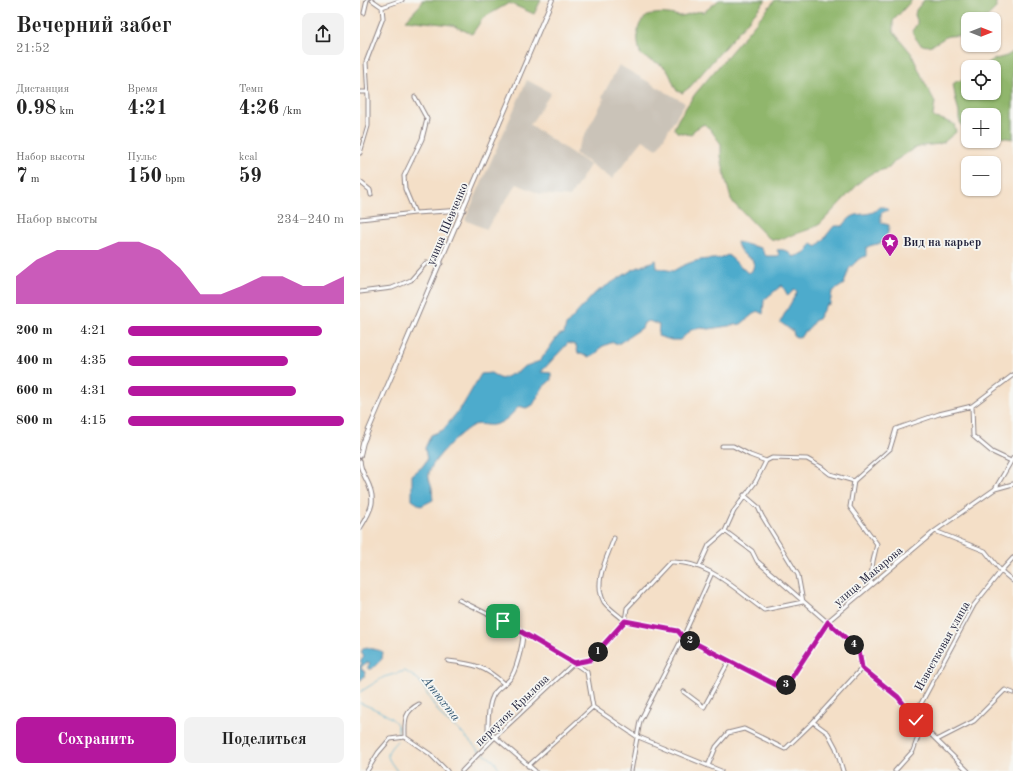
<!DOCTYPE html>
<html lang="ru">
<head>
<meta charset="utf-8">
<style>
	:root { --surface:#fff; --page:#f2f2f2; --text:#222; --muted:#767676; --accent:#b5179e }
	body { margin:0; font-family:"Old Standard TT",serif; background:var(--page); color:var(--text); height:100vh; display:flex; flex-direction:column; font-size:15px; white-space:nowrap }
	* { box-sizing:border-box; margin:0 }
	p { font-size:13px; color:var(--muted) }
	.icon { flex:none; width:22px; height:22px; fill:none; stroke:currentColor; stroke-width:2; stroke-linecap:round; stroke-linejoin:round }
	.map { position:relative; flex:1; overflow:hidden }
	.side { display:flex; flex-direction:column; background:var(--surface); width:360px }
	.side>* { flex:none }
	.needle { width:26px; rotate:90deg }
	.controls { position:absolute; left:601px; top:12px; display:grid; gap:8px }
	.controls a { display:grid; place-items:center; width:40px; height:40px; border-radius:8px; background:var(--surface); box-shadow:0 1px 3px #0004; font-size:20px }
	.pin { position:absolute; display:grid; place-items:center; width:34px; height:34px; color:#fff; margin:-17px; border-radius:8px; box-shadow:0 2px 6px #0006 }
	.km { position:absolute; width:20px; height:20px; margin:-10px; border-radius:50%; background:#222; color:#fff; font-size:11px; line-height:20px; text-align:center }
	.round { display:grid; place-items:center; flex:none; width:42px; height:42px; border-radius:8px; background:var(--page) }
	.overview { display:flex; align-items:center; justify-content:space-between; height:68px; padding:0 16px }
	h1 { font-size:22px; font-weight:800; line-height:30px }
	.figures { display:grid; grid-template-columns:repeat(3,1fr); gap:6px; height:68px; padding:4px 16px }
	.figures div { display:grid; align-content:center }
	.figures b { font-size:20px; font-weight:800 }
	.figures small { font-size:11px; font-weight:400 }
	.figures p { font-size:11px }
	.chart { height:112px; padding:8px 16px }
	.chart p { display:flex; justify-content:space-between }
	.chart svg { width:100%; height:72px; margin-top:4px; fill:var(--accent); opacity:.7 }
	.button { display:flex; gap:8px; margin-top:auto; padding:8px 16px }
	.button a { flex:1; height:46px; border-radius:8px; background:var(--accent); color:#fff; font-size:16px; font-weight:800; line-height:46px; text-align:center }
	.button a+a { background:var(--page); color:var(--text) }
	ul { padding:0 16px; list-style:none; font-size:13px }
	li { display:grid; grid-template-columns:64px 48px 1fr; align-items:center; height:30px }
	li i { height:10px; border-radius:5px; background:var(--accent) }
	main { display:flex; flex:1; min-height:0 }
	.map>svg:first-child { display:block }
</style>
</head>
<body>
<main>
<section class="side">
<div class="overview"><div><h1>Вечерний забег</h1><p>21:52</p></div><a class="round"><svg class="icon" aria-label="share" viewBox="0 0 24 24"><path d="M12 15V3M7 8l5-5 5 5M5 13v7h14v-7"/></svg></a></div>
<div class="figures">
<div><p>Дистанция</p><b>0.98<small> km</small></b></div>
<div><p>Время</p><b>4:21</b></div>
<div><p>Темп</p><b>4:26<small> /km</small></b></div>
</div>
<div class="figures">
<div><p>Набор высоты</p><b>7<small> m</small></b></div>
<div><p>Пульс</p><b>150<small> bpm</small></b></div>
<div><p>kcal</p><b>59</b></div>
</div>
<div class="chart"><p><span>Набор высоты</span>234–240 m</p>
<svg viewBox="0 0 160 44" preserveAspectRatio="none"><path d="M0 44V27L10 17L20 11L30 11L40 11L50 6L60 6L70 11L80 22L90 38L100 38L110 33L120 27L130 27L140 33L150 33L160 27V44z"/></svg>
</div>
<ul>
<li><b>200 m</b>4:21<i style="width:90%"></i></li>
<li><b>400 m</b>4:35<i style="width:74%"></i></li>
<li><b>600 m</b>4:31<i style="width:78%"></i></li>
<li><b>800 m</b>4:15<i style="width:100%"></i></li>
</ul>
<div class="button"><a>Сохранить</a><a>Поделиться</a></div>
</section>
<div class="map">
<svg width="653" height="771" viewBox="0 0 653 771">
	<rect width="100%" height="100%" fill="#f6f6f2"/>
	<filter id="ink" filterUnits="userSpaceOnUse"><feTurbulence type="fractalNoise" baseFrequency=".025" numOctaves="2"/><feDisplacementMap in="SourceGraphic" scale="8" xChannelSelector="R" yChannelSelector="G"/><feConvolveMatrix kernelMatrix="1 2 1 2 8 2 1 2 1" color-interpolation-filters="sRGB"/></filter>
	<filter id="wash" filterUnits="userSpaceOnUse"><feTurbulence type="fractalNoise" baseFrequency=".012" numOctaves="4" result="noise"/><feDisplacementMap in="SourceGraphic" scale="16" xChannelSelector="R" yChannelSelector="G"/><feGaussianBlur stdDeviation="0.9" result="paint"/><feColorMatrix in="noise" values="0 0 0 0 0 0 0 0 0 0 0 0 0 0 0 0 0 1.4 0 .05"/><feComposite in="paint" operator="in"/></filter>
	<g filter="url(#wash)">
		<rect width="100%" height="100%" fill="#f4dfc7"/>
		<path fill="#cac3b8" d="M259,65L325,103L297,149L283,140L252,179L215,153L244,99L242,97Z
			M167,80L191,93L170,125L230,165L210,197L180,194L157,184L126,229L105,220Z"/>
		<path fill="#90b66c" stroke="#596c54" d="M62,0H181L174,14L149,3L123,18L112,34L92,25L46,20L62,3Z
			M359,0H406L330,87L322,93L317,91C312,83 311,73 304,67C298,61 284,60 280,53C278,47 277,37 278,31C280,15 294,12 308,14C312,14 317,16 321,16C329,15 335,10 344,12Z
			M415,0H552L533,21V31L551,53L564,81L575,102L573,116L575,118L581,119L594,124L596,132L584,142L579,144L562,146L553,149L535,161L529,168L512,173L503,179L460,224L450,229L418,240L411,239L406,236L381,210L375,205L371,199L365,177L361,156V144L350,129L344,124L334,130L331,135L317,132L314,128L319,118L335,94Z
			M564,0H636V8L625,19H608V35C601,37 595,35 589,36C586,36 583,39 581,40C566,50 559,47 552,31L557,24V20L555,15L556,10Z
			M653,51V139L634,136V115H608V130H607L601,125L599,119V113L595,96L593,84L597,81L608,79V93H634V67H624C635,54 645,61 653,51Z"/>
		<path fill="#4eabcc" stroke="#386684" d="M520,207H525L528,210L521,213V223L529,225C529,232 526,241 518,244C513,245 510,245 506,248V256L499,259L489,269L484,284L472,292L470,304L466,305L458,319L454,321L448,330L444,332L440,338L434,336L433,331L428,328L420,322L437,292L435,289L428,296L422,285L404,300L403,314L397,311L381,324L349,329L341,328L331,330L320,340H311L298,336L299,325L289,321L284,323L282,328L258,344L253,342L241,347L237,353L229,357L218,353L216,345L208,343L181,372L191,373V380L183,387L173,405L166,408L159,406C152,414 145,423 133,425C127,426 120,423 114,425C102,430 72,460 69,473C68,481 71,482 72,488C73,492 72,495 73,500L61,506L52,500V475L62,467L67,460L65,448L71,435L83,430L103,405L121,374L131,373L141,379L159,371L163,367L180,361L197,337L201,334H204L206,325L235,293L272,270L296,260L297,268L313,271C321,266 330,262 340,260C351,258 355,261 368,255L388,273L392,271L394,265L392,259C384,256 378,250 377,242L401,248L406,256H418L419,254L417,250C425,249 428,251 433,257C442,254 448,253 451,243L457,247L474,226H483C496,206 506,221 520,207Z
			M7,647C12,650 18,649 23,652L22,659L12,669H8V666L10,663L8,662L3,665L1,668L5,672L4,677L0,681V666L2,663L0,661L4,657L1,652L3,649Z"/>
		<g fill="none" stroke-linecap="round" stroke-linejoin="round">
			<path stroke="#4eabcc" stroke-width="1" d="M0,692L24,677L45,671L59,680L70,699L83,718L99,730L117,749L134,761L141,771
				M0,703C10,707 29,714 36,723C39,727 38,731 38,735
				M37,771C27,757 23,755 37,741"/>
		</g>
	</g>
	<g filter="url(#ink)">
		<g fill="none" stroke-linecap="round" stroke-linejoin="round">
			<defs>
				<path id="minor" d="M22,7L42,0
					M4,13L7,0
					M0,92H8
					M55,97L67,119L62,139L44,176L45,189L55,213
					M0,153L8,126V98L6,62L23,18L22,7L12,0
					M0,182L10,190L11,195
					M0,219L55,213L104,210
					M0,292L32,288L51,280L66,263H81
					M612,406L613,436L632,452L651,461
					M362,446H373L390,455L406,461
					M494,481L490,507L517,544L513,561L510,585
					M635,489L653,484
					M575,531L625,551L641,571L653,581
					M254,538C247,558 233,582 244,602C249,609 259,615 265,621
					M339,567L349,545L365,531L374,511L396,481L406,461L412,458L447,459L461,467L470,474L494,481L530,449L536,429L579,414L612,406L653,375
					M99,600C143,621 187,644 227,672L233,707L276,736L361,771
					M265,621L317,631L323,637L424,689L467,622L397,561L392,551L365,531
					M265,621L267,608L310,562C347,560 376,590 404,610L443,602L438,575L402,516L398,507L384,495
					M163,633C163,644 156,673 149,680C143,686 135,689 132,698C128,707 128,721 128,731L175,771
					M88,661C114,664 125,666 144,684
					M502,668L499,650L467,622L575,531L635,489L653,458
					M502,668L538,697L556,720L608,771
					M324,692L344,707L369,661
					M453,722L468,733L476,748L483,771
					M45,737L70,754L87,771
					M45,737C45,722 43,712 59,704
					M577,740L614,721L645,690L653,693
					M168,766L233,707
					M348,766L356,747L368,733L384,729L425,749L453,722L502,668
					M7,771L18,753L30,739L45,737
					M102,771L134,738L214,663L231,660L265,621
					M271,771L280,721L323,637L352,573
					M535,771L553,751L558,737L557,711L614,605L641,571L653,558"/>
				<path id="tertiary" d="M0,456L3,443L192,0
					M0,461C0,468 3,473 6,479C17,500 12,509 0,528"/>
			</defs>
			<use href="#minor" stroke="#8b8081" stroke-width="5"/>
			<use href="#tertiary" stroke="#8b8081" stroke-width="5.5"/>
			<use href="#minor" stroke="#fff" stroke-width="3"/>
			<use href="#tertiary" stroke="#fff" stroke-width="3.5"/>
		</g>
	</g>
	<g fill="none" stroke-linecap="round" stroke-linejoin="round" filter="url(#ink)">
		<defs>
			<path id="route" d="M143,621L214,663L230,660L265,621L318,631L323,637L424,689L468,622L499,650L502,668L538,697L556,720"/>
		</defs>
		<use href="#route" stroke="#fff" stroke-width="8"/>
		<use href="#route" stroke="#b5179e" stroke-width="5"/>
	</g>
	<defs>
		<symbol id="sight-pin" viewBox="-11 -11 22 30"><path d="M0 17L-7.5 6A9.5 9.5 0 1 1 7.5 6Z" fill="#b5179e" stroke="#f6f6f2"/><path d="M0-6L1.8-2.2L6-1.7L2.9 1.2L3.7 5.4L0 3.3L-3.7 5.4L-2.9 1.2L-6-1.7L-1.8-2.2Z" fill="#fff"/></symbol>
	</defs>
	<g fill-rule="evenodd">
		<use href="#sight-pin" x="520" y="232" width="20" height="27"/>
	</g>
	<g text-anchor="middle" stroke-width="3.5" stroke-linejoin="round" paint-order="stroke">
		<g font-size="12" fill="#22223b" stroke="#f6f6f2">
			<text transform="translate(87 224) rotate(-67)" y="4">улица Шевченко</text>
			<text transform="translate(508 576) rotate(-40)" y="4">улица Макарова</text>
			<text transform="translate(582 646) rotate(-61)" y="4">Известковая улица</text>
			<text transform="translate(152 710) rotate(-44)" y="4">переулок Крылова</text>
		</g>
		<g font-size="12" font-weight="bold" fill="#22223b" stroke="#f6f6f2" text-anchor="start">
			<text x="543" y="246">Вид на карьер</text>
		</g>
		<g font-size="13" font-style="italic" fill="#345975" stroke="#f6f6f2">
			<text transform="translate(82 698) rotate(52)" y="5">Атюхта</text>
		</g>
	</g>
</svg>
<div class="controls">
<a><svg class="needle" viewBox="-14 -14 28 28"><path d="M0-13l5 13h-10z" fill="#e53935"/><path d="M0 13l5-13h-10z" fill="#767676"/></svg></a>
<a><svg class="icon" aria-label="locate" viewBox="0 0 24 24"><circle cx="12" cy="12" r="6"/><path d="M12 2v4M12 18v4M2 12h4M18 12h4"/></svg></a>
<a>+</a>
<a>−</a>
</div>
<div class="pin" style="left:143px;top:621px;background:#1e9e55"><svg class="icon" aria-label="arrive" viewBox="0 0 24 24"><path d="M6 21V4h12l-3 4 3 4H6"/></svg></div>
<div class="pin" style="left:556px;top:720px;background:#d93025"><svg class="icon" aria-label="check" viewBox="0 0 24 24"><path d="M5 12l5 5 9-10"/></svg></div>
<b class="km" style="left:238px;top:652px">1</b>
<b class="km" style="left:330px;top:641px">2</b>
<b class="km" style="left:426px;top:685px">3</b>
<b class="km" style="left:494px;top:645px">4</b>
</div>
</main>
</body>
</html>
